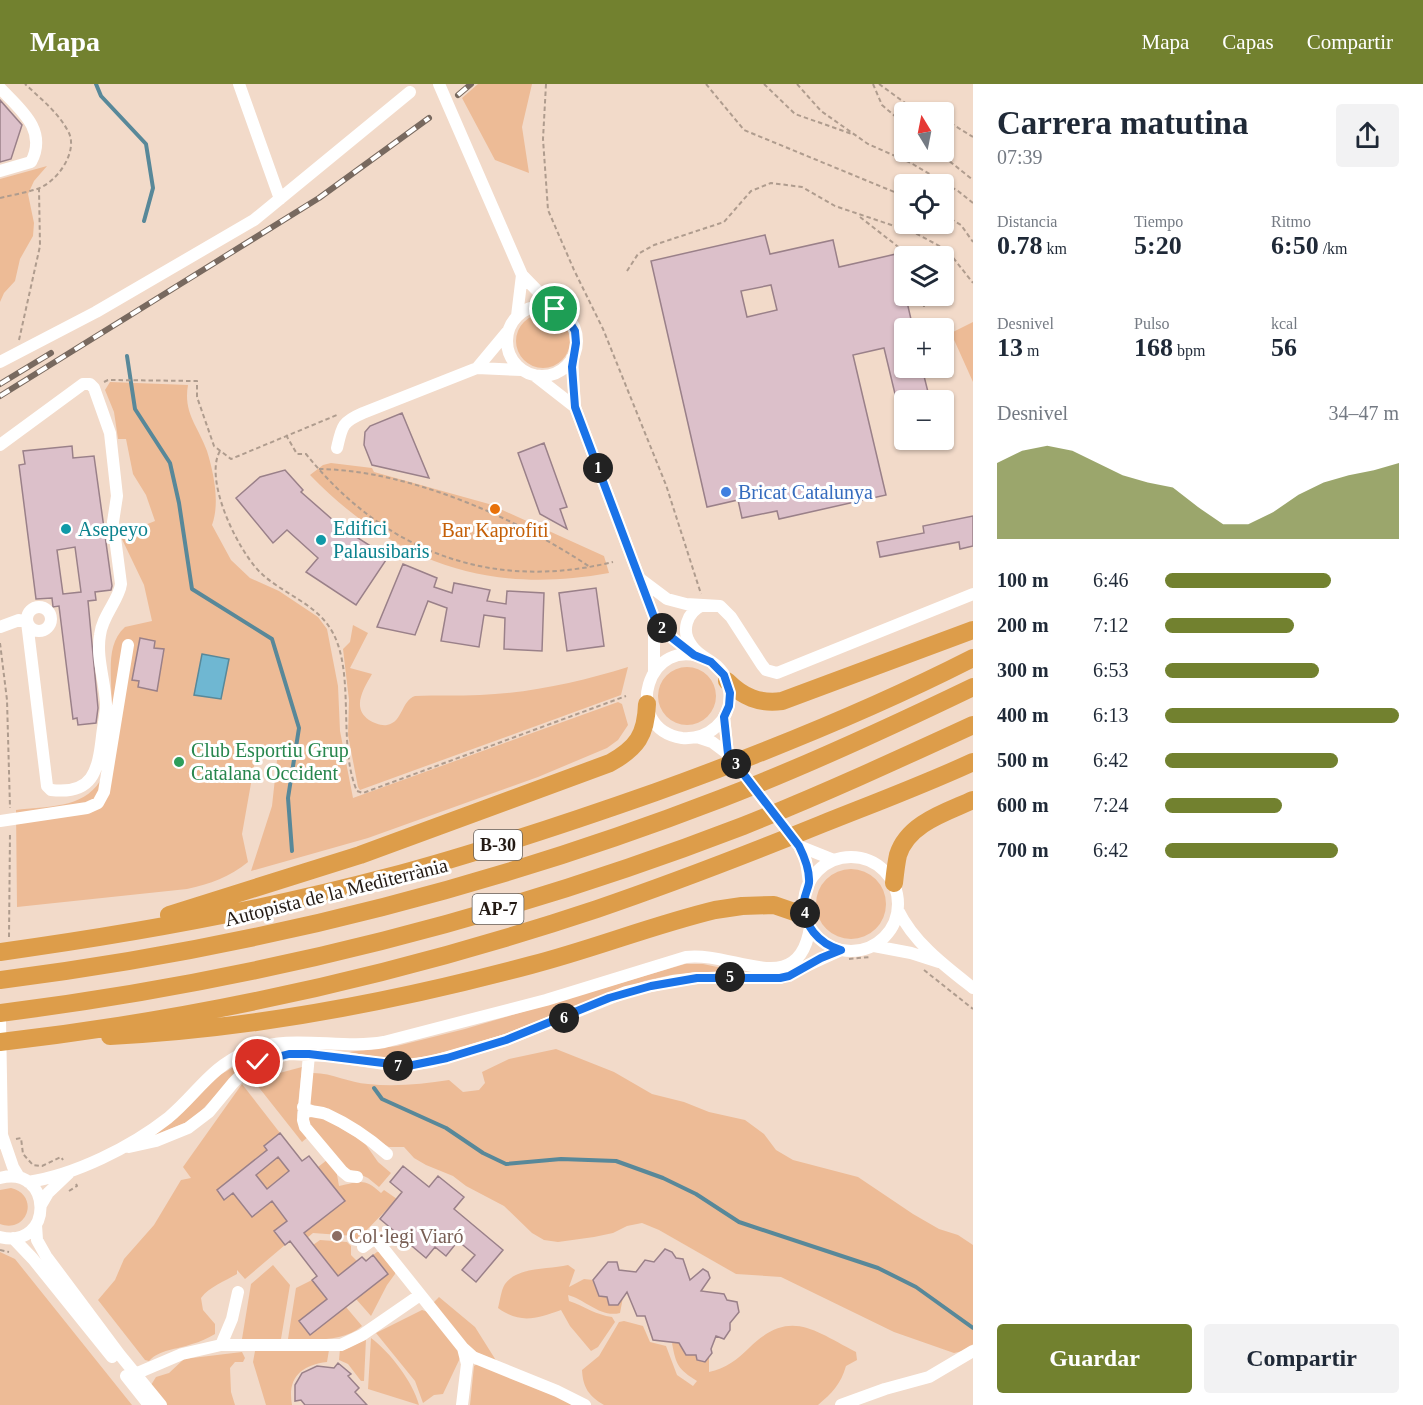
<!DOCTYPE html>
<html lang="es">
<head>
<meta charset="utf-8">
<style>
	:root { --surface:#fff; --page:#f2f2f3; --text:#1f2937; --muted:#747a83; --accent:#72812f }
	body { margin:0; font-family:"Times New Roman",serif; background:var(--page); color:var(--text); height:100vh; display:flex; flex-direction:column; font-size:22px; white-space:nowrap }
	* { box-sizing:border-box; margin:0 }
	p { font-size:20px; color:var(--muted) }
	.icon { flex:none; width:33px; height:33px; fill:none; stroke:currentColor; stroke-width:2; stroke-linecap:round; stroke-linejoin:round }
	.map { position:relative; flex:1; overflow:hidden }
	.drawer { display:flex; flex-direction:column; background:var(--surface); width:450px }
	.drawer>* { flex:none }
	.needle { width:39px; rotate:350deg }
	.tools { position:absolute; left:894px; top:18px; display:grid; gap:12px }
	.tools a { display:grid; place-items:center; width:60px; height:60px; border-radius:6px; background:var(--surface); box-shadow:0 2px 4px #0004; font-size:30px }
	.pin { position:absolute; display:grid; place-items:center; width:51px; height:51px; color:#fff; margin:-26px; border:3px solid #fff; border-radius:50%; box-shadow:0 2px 6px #0007 }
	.km { position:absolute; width:30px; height:30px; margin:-15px; border-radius:50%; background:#222; color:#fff; font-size:16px; line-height:30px; text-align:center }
	.round { display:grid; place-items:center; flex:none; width:63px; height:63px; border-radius:6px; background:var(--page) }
	.summary { display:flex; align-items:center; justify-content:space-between; height:102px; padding:0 24px }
	h1 { font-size:33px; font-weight:700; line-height:45px }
	.metrics { display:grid; grid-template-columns:repeat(3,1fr); gap:9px; height:102px; padding:6px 24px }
	.metrics div { display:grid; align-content:center }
	.metrics b { font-size:26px; font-weight:700 }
	.metrics small { font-size:16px; font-weight:400 }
	.metrics p { font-size:16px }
	.chart { height:168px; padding:12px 24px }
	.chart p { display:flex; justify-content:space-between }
	.chart svg { width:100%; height:108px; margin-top:6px; fill:var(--accent); opacity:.7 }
	.cta { display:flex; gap:12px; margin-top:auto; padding:12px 24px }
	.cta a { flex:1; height:69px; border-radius:6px; background:var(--accent); color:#fff; font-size:24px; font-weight:700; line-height:69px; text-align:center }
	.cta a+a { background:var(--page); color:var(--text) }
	ul { padding:0 24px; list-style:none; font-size:20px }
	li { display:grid; grid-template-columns:96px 72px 1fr; align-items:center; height:45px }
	li i { height:15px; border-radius:8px; background:var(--accent) }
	header { display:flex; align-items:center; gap:36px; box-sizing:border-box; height:84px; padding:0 30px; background:var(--accent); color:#fff }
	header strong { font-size:28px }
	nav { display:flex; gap:33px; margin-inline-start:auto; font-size:21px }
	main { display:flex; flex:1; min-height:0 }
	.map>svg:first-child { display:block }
</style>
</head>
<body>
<header>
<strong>Mapa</strong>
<nav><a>Mapa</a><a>Capas</a><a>Compartir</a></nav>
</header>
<main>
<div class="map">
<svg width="973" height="1321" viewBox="0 0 973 1321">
	<rect width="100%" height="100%" fill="#f2dac9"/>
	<path fill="#edbb96" d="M478,0H532L522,43L529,89L495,76L462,14Z
		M47,82L34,97L28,110L34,139L33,152L20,175L15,197L4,209L0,218V95Z
		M516 257a27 27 0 1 1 54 0a27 27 0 1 1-54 0Z
		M973,238V298L951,249Z
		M110,298L188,301C183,329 198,342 207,367C214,390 220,419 212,441L231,476L250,494L279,507L318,533L327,545L338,602L340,647L353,714L618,618L622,620L628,641L618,656L607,664L538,693L368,754L251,787L272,722L278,667L258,660L242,750L248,778C230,793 210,800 187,805L17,823L16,726C46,722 83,725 100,697C104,671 109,644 111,618C113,594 104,562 125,543L152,537L144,501L120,451L155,437L146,411L133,390L126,355H118L114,328L105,306Z
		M331,379L372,384L374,388L489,420L604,472L609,489C488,511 396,479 310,391L323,381Z
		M353,541L368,549L350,584L372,590C364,604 351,624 369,636C374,639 381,642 387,641C403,638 401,617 415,612C437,611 458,612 480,611C530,609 580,598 628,583L621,611L360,706L358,703L348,651L349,616L343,565L350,558Z
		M658 612a29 29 0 1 1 58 0a29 29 0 1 1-58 0Z
		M816 820a35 35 0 1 1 70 0a35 35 0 1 1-70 0Z
		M685,880H703L732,886L671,891L644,897L529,942L472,961L416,975L387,976L349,968L397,962L465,945Z
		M556,965L614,988L652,1010L684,1018L709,1028L745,1036L764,1050L776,1066L793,1076L858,1093L913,1130L939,1145L958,1151L973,1161V1260L967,1266L954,1269L894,1248L781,1193L736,1190L659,1146L642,1139L627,1142L613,1149L594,1153L558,1158L544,1156L532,1149L504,1122L466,1102L453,1092L426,1081L414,1074L404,1063H389L309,1019L313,989C333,989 349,999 368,1000C395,1003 423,1000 449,996L463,1008L479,1006L485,999L482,988L509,975Z
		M251,973L201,1027L187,1038L150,1053L218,992Z
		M302,983L297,1031L298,1038L309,1052L302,1058L253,996Z
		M242,1000L280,1049L264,1062L267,1066L217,1106L225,1116L278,1073L299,1080L267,1105L264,1101L241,1120L252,1133L272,1117L287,1137L275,1147L285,1161L245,1195L237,1186V1190C225,1197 209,1203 201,1214L203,1226L215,1240V1250C208,1254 200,1258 192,1260C176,1266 160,1265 149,1277L145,1276L98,1216L115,1196L124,1175L154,1141L181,1096L191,1094L183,1083Z
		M316,1032L322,1033L364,1058L378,1078L391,1089L379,1103L368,1094L344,1083L310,1044L308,1034Z
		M327,1076L336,1085L339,1102C359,1098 364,1093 381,1109L384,1106L397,1115L357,1156L354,1152L313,1149L307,1154L304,1149L345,1117L318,1083Z
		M11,1104C40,1111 28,1150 0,1140V1106Z
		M320,1156L347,1158L351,1162V1171L357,1177L338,1192L313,1161Z
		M0,1168L15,1175L132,1321H0Z
		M377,1168H381L395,1186V1190L387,1201L371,1232L356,1215L388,1190L373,1171Z
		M273,1181L290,1201L281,1255H242L251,1200Z
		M568,1181L575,1186L569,1203L584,1195L593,1196L599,1212L607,1213L609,1221H618L623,1213L620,1229C601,1234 586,1216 568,1211L569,1217C584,1222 596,1231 612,1233L615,1238L598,1263L591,1267L570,1242L561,1226C536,1235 520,1240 498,1224C500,1217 501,1206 505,1200C518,1182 549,1186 568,1181Z
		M312,1196L327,1215L299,1237L310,1251L346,1223L362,1242C342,1259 313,1255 288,1255L296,1204Z
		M439,1213L475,1243L497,1278L467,1264L432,1220Z
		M422,1226L428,1228L462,1270L443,1310L434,1311L423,1319L415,1297L376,1249Z
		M624,1237L643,1242L650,1258L666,1262L677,1291L693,1302L697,1297C678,1285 676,1281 672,1259H676L683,1250L686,1257L681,1263L686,1270L694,1266L697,1276L704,1278L709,1272V1288C725,1285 738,1275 749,1264C790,1224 813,1246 856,1268L857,1276L846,1282C841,1300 832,1309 818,1321H604C589,1312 583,1304 582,1286L599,1272L619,1238Z
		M371,1254C390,1268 413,1298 419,1321L368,1305Z
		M366,1255L364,1297H361L348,1280L339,1276L340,1265L349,1264Z
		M329,1266L327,1278C301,1281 287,1294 292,1321H266L253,1278L255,1267Z
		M242,1268L245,1274L243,1278H235L230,1284L231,1308L235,1321H167L151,1301L156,1293L169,1289L184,1275Z
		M477,1280L558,1312L572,1321H470L474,1282Z"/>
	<path fill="#6fb7d2" stroke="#588899" stroke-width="1.5" d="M202,570L229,575L221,615L194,611Z"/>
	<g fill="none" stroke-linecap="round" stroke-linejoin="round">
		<path stroke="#588899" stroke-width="4" d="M96,0L101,12L146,60L153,104L144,137
			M127,272L135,325L170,379L179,419L192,505L272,555L299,644L288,714L292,767
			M374,1004L382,1015L446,1044L483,1069L506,1080L561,1075L616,1077L663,1094L696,1110L739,1138L878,1184L916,1203L973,1244"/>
	</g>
	<path fill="#dcc0ca" stroke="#9a8089" stroke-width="1.5" fill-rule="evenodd" d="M0,16L22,41L11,75L0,78Z
		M765,151L770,170L833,156L839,183L896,170L913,244H904V284H922L930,316H904V334L901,335L884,264L853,271L886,411L779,435L777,427L742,434L738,416L707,423L651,177ZM771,201L777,226L747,233L741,207Z
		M402,329L429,394L372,381L364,361L365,348L370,342Z
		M544,359L567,423L560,425L567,445L540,430L518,369Z
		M72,362L73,374L94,372L112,502L111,506L95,508L96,516L88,517L98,624L96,639L78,641L77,634L73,635L59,522L53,523L52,514L36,515L19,381L25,380L23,367ZM75,463L81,508L63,510L57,466Z
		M285,386L303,406L301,408L342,444L388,473L356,521L306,488L318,474L287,446L273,459L236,414L260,393Z
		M973,432V462L960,465L959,458L880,473L877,458L924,449L923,442Z
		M403,480L437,494L434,503L452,509L454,499L490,506L487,517L506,520L507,507L544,509L542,567L504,565L505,534L484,531L479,563L441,557L447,524L428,517L415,551L377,543Z
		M596,504L604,562L567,567L559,509Z
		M140,554L155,557L154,564L164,565L157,607L138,603L139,597L132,596Z
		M280,1049L302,1077L309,1072L345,1117L304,1149L338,1192L362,1173L366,1177L373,1171L388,1190L310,1251L299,1237L327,1215L312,1196L317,1192L290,1157L285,1161L274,1147L287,1137L272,1117L252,1133L233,1109L224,1116L217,1106L267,1066L264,1062ZM278,1073L289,1087L267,1105L256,1091Z
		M403,1082L429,1103L438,1092L464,1113L454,1125L503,1166L476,1198L462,1186L475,1171L458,1157L446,1172L435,1163L426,1174L380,1135L402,1108L390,1098Z
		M665,1165L672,1168L676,1174L683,1175L690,1196L703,1185L708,1188L710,1194L701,1207L724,1210L727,1216L737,1218L739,1228L730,1239V1246L724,1255L716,1252L711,1265L712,1269L705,1278L697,1276L696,1271H686L679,1259L653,1256L645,1232H637L627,1208L618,1221H609L607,1213L599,1212L593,1196L608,1178H617L619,1186L636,1188L645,1176L654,1178Z
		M338,1279L351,1290L348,1292L359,1304L355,1308L367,1321H305L301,1316L295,1317V1301L302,1289L317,1282L334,1284Z"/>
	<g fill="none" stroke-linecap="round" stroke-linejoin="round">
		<path stroke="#af9c8e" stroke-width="2" stroke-dasharray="4.5 3" stroke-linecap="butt" d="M546,0L543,55L548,126L574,186L603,245L666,401L701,510
			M706,0L744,46L904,112
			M764,0L795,30L852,50
			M797,0L821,27L868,60L911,79L958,107L973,119
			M873,0L882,21L904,40
			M879,0L908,21L927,28
			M944,35L973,53
			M938,68L973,96
			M0,114C12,111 25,109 37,105C56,99 78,69 69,49C59,29 41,15 25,0
			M944,131L961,141L973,158
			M860,133L910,172
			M627,187L638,170L654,161L724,138L751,107L771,99L802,103L835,122L915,149L947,166L973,199
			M923,212L924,223
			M19,256L40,162L39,105
			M104,298L108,296L197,297V313L214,362L231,375L337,331
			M286,351L297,370H306C384,467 490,508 613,478
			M220,367C203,396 239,470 263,491C283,509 312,519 328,541C358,582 336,659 357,707L363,709L626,612
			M319,385C408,386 517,434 590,483
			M0,559L7,616L10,724
			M9,853L10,748
			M849,875L870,873
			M924,886L973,925
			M16,1055L21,1054L23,1070L33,1081L42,1082L61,1073L63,1076
			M69,1107L77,1102L76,1100
			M0,1166L9,1168"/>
		<path stroke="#fff" stroke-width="12" d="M239,0L280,115
			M439,0L522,191L555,225
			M0,4C20,25 48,46 31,78L0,87
			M507 257a35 35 0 1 1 70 0a35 35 0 1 1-70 0Z
			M517,232L522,191
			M572,274L575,323L654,533L671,553L694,571
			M0,278L96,228L254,136L410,8
			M477,284L507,248
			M534,291L575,323
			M0,361L83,300H90L94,304L110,349L117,412L113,438L121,500C119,516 102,532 100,551C96,573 105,597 106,620C106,631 103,642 102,652C98,687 93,711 51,706L47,702L27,538L19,536L0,543
			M337,364C342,342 342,338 363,329L477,284L522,286
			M639,494L667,515L686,520L720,522L731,533L762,581L766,586L777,589L973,510
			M703,521C687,528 680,547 692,562C698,571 709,575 717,582C734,598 734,627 716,643C707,651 694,655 682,654C620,645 647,546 708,576
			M27 535a12 12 0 1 1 24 0a12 12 0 1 1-24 0Z
			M654,534V587
			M724,633L728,670
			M697,653L712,658L728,670L799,762L806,777L809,799
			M0,737L87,724L98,719L104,708L128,561
			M799,762L834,776
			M804 820a47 47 0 1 1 94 0a47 47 0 1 1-94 0Z
			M898,826C914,859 945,882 973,904
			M874,862L911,869L939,878
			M0,935L2,1051L0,1059
			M309,971L303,1036L305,1043L342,1087L348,1092L357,1093
			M303,1023C310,1029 318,1027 326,1030C348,1040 369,1054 387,1070
			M2,1051L13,1083L19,1093
			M129,1063L156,1057L188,1044L209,1028L233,999L250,982L275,972L289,970L331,972L398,982L431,978L506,956L626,908L673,897L697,894H780L841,866
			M0,1094C53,1080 55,1166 0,1153
			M28,1098C75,1091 131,1063 168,1034C198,1009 209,984 248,967C290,949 340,966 384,958L546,916L686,873C734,867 799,917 810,843
			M41,1121L48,1109L68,1090
			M36,1141L37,1156L46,1172L120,1271L161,1321
			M13,1154L33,1175L112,1273
			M363,1163L375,1154L463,1264L473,1273L557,1307L585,1321
			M221,1261H341L362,1251L420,1211
			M135,1290L182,1270L221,1261L232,1235L238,1208
			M126,1292L149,1321
			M462,1321L467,1280L463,1264
			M841,1321L885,1305L929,1293L973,1267"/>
		<path stroke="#dd9d4a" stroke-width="18" d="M727,597C743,613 759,620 782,617L973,546
			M894,799C895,790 896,780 898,771C908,739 947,728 973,716
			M169,831L360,771L610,679C637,664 646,651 647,620
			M0,868C130,850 260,827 388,793C478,769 568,739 656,708C764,669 871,626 973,574
			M0,896C245,865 489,804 720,715C806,682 890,643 973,603
			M0,929C254,897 504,834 743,742C821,711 897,676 973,641
			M110,952C253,945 393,918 531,881C593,865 653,841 715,826L742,822L774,821L806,832
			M0,958C202,935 405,889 597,825C673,799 748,770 822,740C872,720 923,701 973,678"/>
		<defs>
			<path id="rail" d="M458,11L471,0
				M0,300L51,269
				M0,312L319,114L429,34"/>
		</defs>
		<use href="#rail" stroke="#78695f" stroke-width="6"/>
		<use href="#rail" stroke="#fff" stroke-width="4" stroke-dasharray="11" stroke-linecap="butt"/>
	</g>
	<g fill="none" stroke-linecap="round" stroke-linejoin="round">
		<defs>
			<path id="route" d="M258,978L289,970H309L408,982L447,974L506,956L609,914L651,902L697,894H780L789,892L821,874L841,866C819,860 802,841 804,817C805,810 808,805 809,799C810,786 804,772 799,762L728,670L724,633L729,622L730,609L724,591L711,578L694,571L671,553L654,533L575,323L572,283L576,259L575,247L567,234L555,225"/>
		</defs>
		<use href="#route" stroke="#fff" stroke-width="12"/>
		<use href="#route" stroke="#1a73e8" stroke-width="8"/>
	</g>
	<circle fill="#3f7fe0" stroke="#fff" stroke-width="2" cx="726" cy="408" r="6"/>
	<circle fill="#e8710a" stroke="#fff" stroke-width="2" cx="495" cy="425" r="6"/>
	<g fill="#0f9aa8" stroke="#fff" stroke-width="2">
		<circle cx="66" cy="445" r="6"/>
		<circle cx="321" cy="456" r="6"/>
	</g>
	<circle fill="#2e9e5b" stroke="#fff" stroke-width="2" cx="179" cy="678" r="6"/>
	<circle fill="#8d6e63" stroke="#fff" stroke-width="2" cx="337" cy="1152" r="6"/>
	<g text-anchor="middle" stroke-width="6" stroke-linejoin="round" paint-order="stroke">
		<g fill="#fff" stroke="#655f5a" stroke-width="1.5">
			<rect x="474" y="746" width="48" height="30" rx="4.5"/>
			<rect x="472.5" y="810" width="51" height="30" rx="4.5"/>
		</g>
		<g font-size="18" font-weight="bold" fill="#231a14">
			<text x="498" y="767">B-30</text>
			<text x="498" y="831">AP-7</text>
		</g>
		<g font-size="20" fill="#366cbe" stroke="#fff" text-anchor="start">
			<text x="738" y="415">Bricat Catalunya</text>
		</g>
		<g font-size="20" fill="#0d838f" stroke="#fff" text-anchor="start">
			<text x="333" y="451">Edifici<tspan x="333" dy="23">Palausibaris</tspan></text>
			<text x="78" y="452">Asepeyo</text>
		</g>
		<g font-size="20" fill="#c56008" stroke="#fff">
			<text x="495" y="453">Bar Kaprofiti</text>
		</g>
		<g font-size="20" fill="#27864d" stroke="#fff" text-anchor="start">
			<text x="191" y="673">Club Esportiu Grup<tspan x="191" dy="23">Catalana Occident</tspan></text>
		</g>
		<g font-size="20" fill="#231a14" stroke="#fff">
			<text transform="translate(336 808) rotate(-14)" y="7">Autopista de la Mediterrània</text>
		</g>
		<g font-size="20" fill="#785e54" stroke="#fff" text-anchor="start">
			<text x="349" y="1159">Col·legi Viaró</text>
		</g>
	</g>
</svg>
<div class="tools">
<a><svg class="needle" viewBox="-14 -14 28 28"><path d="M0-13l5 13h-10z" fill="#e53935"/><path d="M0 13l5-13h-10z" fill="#747a83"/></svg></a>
<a><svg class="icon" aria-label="locate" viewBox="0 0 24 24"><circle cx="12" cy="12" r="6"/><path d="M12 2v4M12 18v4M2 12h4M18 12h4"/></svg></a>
<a><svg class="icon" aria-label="layers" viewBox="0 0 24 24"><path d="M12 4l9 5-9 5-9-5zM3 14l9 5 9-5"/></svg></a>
<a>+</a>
<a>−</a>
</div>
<div class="pin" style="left:555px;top:225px;background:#1e9e55"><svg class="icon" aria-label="arrive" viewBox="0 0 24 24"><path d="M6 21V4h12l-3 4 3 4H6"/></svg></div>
<div class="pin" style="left:258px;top:978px;background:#d93025"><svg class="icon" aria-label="check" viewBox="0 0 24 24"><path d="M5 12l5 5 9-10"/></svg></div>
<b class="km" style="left:598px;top:384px">1</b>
<b class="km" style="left:662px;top:544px">2</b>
<b class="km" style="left:736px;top:680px">3</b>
<b class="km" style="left:805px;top:829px">4</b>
<b class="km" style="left:730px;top:893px">5</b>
<b class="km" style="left:564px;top:934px">6</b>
<b class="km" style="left:398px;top:982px">7</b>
</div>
<section class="drawer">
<div class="summary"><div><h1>Carrera matutina</h1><p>07:39</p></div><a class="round"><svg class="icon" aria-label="share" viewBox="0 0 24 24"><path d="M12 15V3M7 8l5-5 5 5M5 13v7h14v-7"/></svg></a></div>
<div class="metrics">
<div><p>Distancia</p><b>0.78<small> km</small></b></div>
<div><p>Tiempo</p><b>5:20</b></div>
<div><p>Ritmo</p><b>6:50<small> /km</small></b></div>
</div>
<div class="metrics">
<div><p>Desnivel</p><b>13<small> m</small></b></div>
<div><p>Pulso</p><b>168<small> bpm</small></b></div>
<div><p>kcal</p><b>56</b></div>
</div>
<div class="chart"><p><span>Desnivel</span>34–47 m</p>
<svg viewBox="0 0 160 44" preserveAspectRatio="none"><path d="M0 44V13L10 8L20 6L30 8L40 13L50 18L60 21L70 23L80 31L90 38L100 38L110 33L120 26L130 21L140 18L150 16L160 13V44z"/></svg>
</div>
<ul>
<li><b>100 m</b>6:46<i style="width:71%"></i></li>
<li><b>200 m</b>7:12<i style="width:55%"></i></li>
<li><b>300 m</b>6:53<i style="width:66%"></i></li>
<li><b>400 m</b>6:13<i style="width:100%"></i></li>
<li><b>500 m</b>6:42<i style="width:74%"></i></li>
<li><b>600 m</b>7:24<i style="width:50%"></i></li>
<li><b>700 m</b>6:42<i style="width:74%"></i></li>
</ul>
<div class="cta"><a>Guardar</a><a>Compartir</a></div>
</section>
</main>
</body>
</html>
